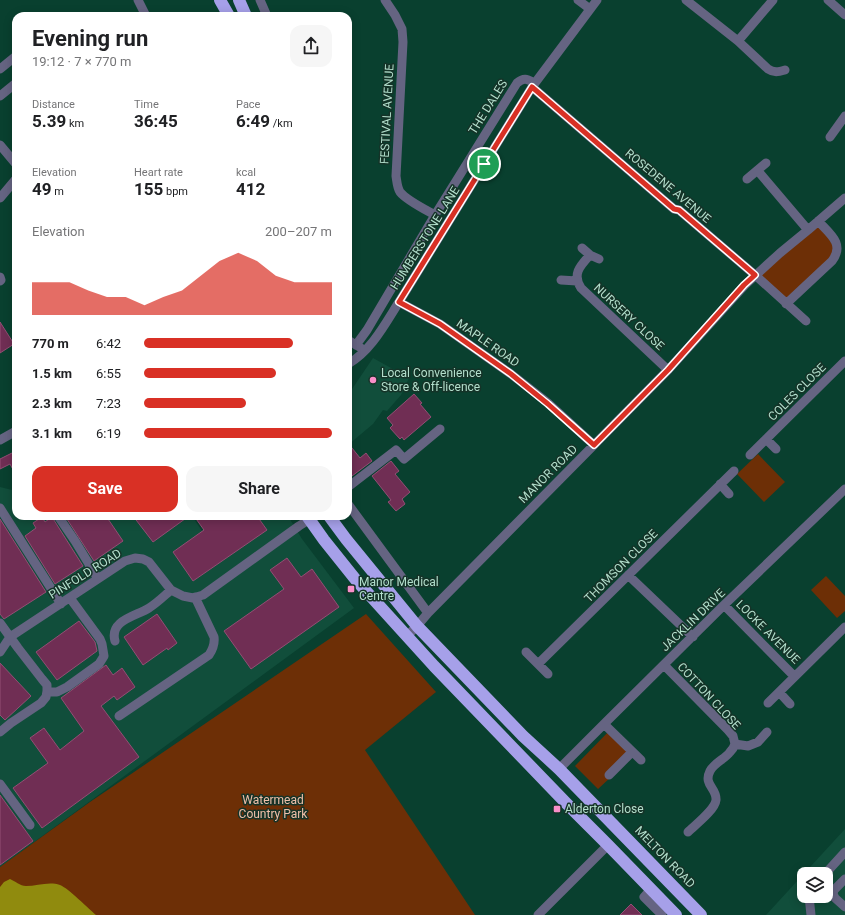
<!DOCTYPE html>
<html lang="en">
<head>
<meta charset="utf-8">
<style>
	:root { --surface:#fff; --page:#f6f6f6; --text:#202124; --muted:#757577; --accent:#d93025 }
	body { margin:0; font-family:Roboto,sans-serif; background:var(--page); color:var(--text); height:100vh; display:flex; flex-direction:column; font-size:15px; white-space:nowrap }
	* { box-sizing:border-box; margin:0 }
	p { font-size:13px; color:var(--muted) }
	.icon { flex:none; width:22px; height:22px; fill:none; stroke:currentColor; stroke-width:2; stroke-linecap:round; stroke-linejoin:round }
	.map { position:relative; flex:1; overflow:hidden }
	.side { position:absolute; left:12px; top:12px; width:340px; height:508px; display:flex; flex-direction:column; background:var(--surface); border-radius:12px; box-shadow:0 2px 10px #0003 }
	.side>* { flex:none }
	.buttons { position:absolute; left:797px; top:867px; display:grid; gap:8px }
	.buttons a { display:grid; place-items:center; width:36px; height:36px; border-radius:8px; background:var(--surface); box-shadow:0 2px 10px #0003; font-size:20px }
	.pin { position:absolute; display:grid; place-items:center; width:34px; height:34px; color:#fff; margin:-17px; border:2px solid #fff; border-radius:50%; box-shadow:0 1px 4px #0007 }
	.round { display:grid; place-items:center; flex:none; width:42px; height:42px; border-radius:12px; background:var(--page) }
	.headline { display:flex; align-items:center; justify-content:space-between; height:68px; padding:0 20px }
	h1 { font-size:22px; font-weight:700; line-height:30px }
	.metrics { display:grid; grid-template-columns:repeat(3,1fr); gap:6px; height:68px; padding:4px 20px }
	.metrics div { display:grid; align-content:center }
	.metrics b { font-size:17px; font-weight:700 }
	.metrics small { font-size:11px; font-weight:400 }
	.metrics p { font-size:11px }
	.chart { height:112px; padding:8px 20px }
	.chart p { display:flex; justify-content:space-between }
	.chart svg { width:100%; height:72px; margin-top:4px; fill:var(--accent); opacity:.7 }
	.button { display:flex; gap:8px; margin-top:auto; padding:8px 20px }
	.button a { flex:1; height:46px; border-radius:12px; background:var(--accent); color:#fff; font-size:16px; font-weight:700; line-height:46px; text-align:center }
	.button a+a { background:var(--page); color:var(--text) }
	ul { padding:0 20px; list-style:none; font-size:13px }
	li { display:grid; grid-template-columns:64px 48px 1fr; align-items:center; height:30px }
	li i { height:10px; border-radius:5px; background:var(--accent) }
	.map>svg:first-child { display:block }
</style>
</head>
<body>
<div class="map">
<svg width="845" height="915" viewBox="0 0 845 915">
	<rect width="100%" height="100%" fill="#09402f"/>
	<path fill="#114e3b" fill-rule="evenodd" d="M373,358L409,378L401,395L387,411L383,410L373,424L348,445V395Z
		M0,487L16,491V516H192L202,531L222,516H288L302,539L354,608L0,867Z
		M845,829V915H766ZM804,874H826V896H804Z"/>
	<path fill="#6d2f06" d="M818,221L837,252L786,304L755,275Z
		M758,454L785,482L764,502L737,474Z
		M826,576L845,596V611L837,618L811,590Z
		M366,614L436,692L365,750L475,915H0V867L90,802Z
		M610,730L632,752L611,777L598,789L575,766Z"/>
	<path fill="#908b0e" d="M10,879C15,881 20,886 26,886C37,886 49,881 60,885C68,888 89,909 96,915H0V887L4,882Z"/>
	<path fill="#702e54" stroke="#934e74" d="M0,322L14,344L0,353Z
		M414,394L422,403L420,404L431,417L404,440L402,437L400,439L390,428L393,425L387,418Z
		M348,443L360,458L366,453L372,461L348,479Z
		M16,451V475L10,464L0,469V459Z
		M391,461L399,471L395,474L410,492L402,499L405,504L396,511L388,502L391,500L372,476Z
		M65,516H106L123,541L94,561Z
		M133,516H189L153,542Z
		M194,516H257L267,530L193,581L173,552L204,530Z
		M42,517L45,522L52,517L83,566L55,584L25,536L36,528L33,523Z
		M0,519L46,592L4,619L0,614Z
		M287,558L301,577L312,569L339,607L251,669L224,631L284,589L270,570Z
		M157,614L177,643L168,650L167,648L143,665L124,637Z
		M79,621L95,642L97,651L57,680L36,652Z
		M0,663L31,696L5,720L0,715Z
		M106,665L113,675L122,668L135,687L117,700L114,696L101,706L139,757L42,828L13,788L48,763L30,738L44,728L60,750L84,731L61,698Z
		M0,795L33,841L0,865Z
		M631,904L642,915H620Z"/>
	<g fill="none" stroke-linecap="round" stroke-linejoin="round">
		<path stroke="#656482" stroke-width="9" d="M138,0L146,16
			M260,0L267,16
			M385,0L395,15L402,29L403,42L396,176C397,182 397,187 400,192C406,200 426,210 435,215
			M578,0L590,9
			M686,0L738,41L768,69C774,73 778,72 785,70
			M828,0L845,15
			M738,41L773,0
			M0,69L16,56
			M532,87L674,209L679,210L755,275L806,321
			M0,96L16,83
			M830,137L845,116
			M0,145L16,164
			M758,171L808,230
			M747,179L766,163
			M0,198L16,179
			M582,248L590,255L599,259
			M590,255C580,266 572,274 581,288L668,370
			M0,277L1,280L0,281
			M561,280L577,281
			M399,302L440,324L511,374L548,403L594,445
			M786,304L832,261C845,244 830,234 818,221
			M348,340L361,348
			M356,345L367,330L435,215L517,83C524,77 527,79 535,83
			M348,364C371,351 385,324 399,302L501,137L532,87L597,0
			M766,439L776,449
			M0,440L16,431
			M750,455L845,361
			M720,484L729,494
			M348,487L396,450L404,459L440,429
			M348,504L428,613
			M0,508L61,604
			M58,516L75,541L98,579
			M628,575L693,637
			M724,605L794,676
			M0,623L18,648L42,679L47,685V691L46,697L41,703L11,723L0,732
			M407,636L417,626L428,613L668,370L745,285L780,253L808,230L845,198
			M115,641C109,620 137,616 149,608C157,603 164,596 171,590
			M0,652L10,637L125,561L135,558L143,559L149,562L171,590L183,596L193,598L203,595L299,526L315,516
			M526,652L548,674
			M538,664L734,471
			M664,665L728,730L733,736L735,744
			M47,692H57L67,687L99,664L104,656L102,644L100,639L70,598
			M779,692L790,704
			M768,703L845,627
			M119,716L209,655C213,649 215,644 214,637L195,597
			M604,724L641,760
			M559,769L604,724L724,605L845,489
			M609,775L632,752
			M0,784L30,825
			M688,832C695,825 715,810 716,800C717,788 703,785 710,771C714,763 725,759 730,752C732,750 734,747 735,744L748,746L758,742L767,732
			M825,874L845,852
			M845,879L834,890L833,894L835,898L845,907
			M651,889L644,897L662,915
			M809,896L811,915
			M538,915L608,845"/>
		<path stroke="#a6a0e9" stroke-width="12" d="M220,0L229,16
			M239,0L246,16
			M307,516L324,540L356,580L434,666L566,803L608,845L676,915
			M329,516L346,539L417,626L523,736L559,769L701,915"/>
	</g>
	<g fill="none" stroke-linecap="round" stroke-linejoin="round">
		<defs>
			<path id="route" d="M532,87L674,209L679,210L755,275L744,285L668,370L594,445L548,404L511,374L440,324L399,302L501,137Z"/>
		</defs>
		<use href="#route" stroke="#fff" stroke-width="8"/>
		<use href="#route" stroke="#d93025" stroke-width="5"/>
	</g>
	<g fill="#f98fc9" stroke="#153328" stroke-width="1.5">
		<circle cx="373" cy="380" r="4"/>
		<rect x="347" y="585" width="8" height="8" rx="2"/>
		<rect x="553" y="805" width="8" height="8" rx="2"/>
	</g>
	<g text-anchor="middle" stroke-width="3" stroke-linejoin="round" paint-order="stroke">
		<g font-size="12" fill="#b3dfcc" stroke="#153328">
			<text transform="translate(488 107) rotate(-58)" y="4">THE DALES</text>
			<text transform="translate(387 114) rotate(-87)" y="4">FESTIVAL AVENUE</text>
			<text transform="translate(668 186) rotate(40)" y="4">ROSEDENE AVENUE</text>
			<text transform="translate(425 238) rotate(-58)" y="4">HUMBERSTONE LANE</text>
			<text transform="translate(629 317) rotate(43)" y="4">NURSERY CLOSE</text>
			<text transform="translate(488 343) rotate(35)" y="4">MAPLE ROAD</text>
			<text transform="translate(797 392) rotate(-45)" y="4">COLES CLOSE</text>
			<text transform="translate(548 474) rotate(-45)" y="4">MANOR ROAD</text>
			<text transform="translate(621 566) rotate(-45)" y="4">THOMSON CLOSE</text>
			<text transform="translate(85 574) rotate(-32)" y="4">PINFOLD ROAD</text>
			<text transform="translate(693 620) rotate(-44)" y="4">JACKLIN DRIVE</text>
			<text transform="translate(768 632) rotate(45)" y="4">LOCKE AVENUE</text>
			<text transform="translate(709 696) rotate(47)" y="4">COTTON CLOSE</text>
			<text transform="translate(665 857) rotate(46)" y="4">MELTON ROAD</text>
		</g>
		<g font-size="12" fill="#b3dfcc" stroke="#153328" text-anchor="start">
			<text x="381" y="377">Local Convenience<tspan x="381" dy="14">Store &amp; Off-licence</tspan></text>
			<text x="359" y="586">Manor Medical<tspan x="359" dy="14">Centre</tspan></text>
			<text x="565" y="813">Alderton Close</text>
		</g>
		<g font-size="12" fill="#efbfa8" stroke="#153328">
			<text x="273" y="804">Watermead<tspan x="273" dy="14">Country Park</tspan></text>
		</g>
	</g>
</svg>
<div class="buttons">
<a><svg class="icon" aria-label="layers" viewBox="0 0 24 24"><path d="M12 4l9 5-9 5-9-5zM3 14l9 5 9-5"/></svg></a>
</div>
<div class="pin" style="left:484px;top:164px;background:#1e9e55"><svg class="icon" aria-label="arrive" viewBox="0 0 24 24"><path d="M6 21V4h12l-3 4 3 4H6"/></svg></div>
<section class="side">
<div class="headline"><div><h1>Evening run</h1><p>19:12 · 7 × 770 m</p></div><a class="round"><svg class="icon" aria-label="share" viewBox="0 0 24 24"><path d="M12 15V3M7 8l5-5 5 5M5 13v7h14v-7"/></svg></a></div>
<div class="metrics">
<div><p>Distance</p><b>5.39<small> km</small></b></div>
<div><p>Time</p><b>36:45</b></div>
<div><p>Pace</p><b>6:49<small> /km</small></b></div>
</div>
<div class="metrics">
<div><p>Elevation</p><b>49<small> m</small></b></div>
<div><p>Heart rate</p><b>155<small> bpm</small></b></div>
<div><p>kcal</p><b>412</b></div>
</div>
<div class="chart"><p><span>Elevation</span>200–207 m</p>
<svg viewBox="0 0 160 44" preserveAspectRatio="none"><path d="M0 44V24L10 24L20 24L30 29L40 33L50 33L60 38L70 33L80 29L90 20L100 11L110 6L120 11L130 20L140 24L150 24L160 24V44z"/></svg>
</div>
<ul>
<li><b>770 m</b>6:42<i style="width:79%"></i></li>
<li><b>1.5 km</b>6:55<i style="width:70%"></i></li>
<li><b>2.3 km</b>7:23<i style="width:54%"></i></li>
<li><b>3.1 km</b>6:19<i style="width:100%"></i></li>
</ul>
<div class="button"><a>Save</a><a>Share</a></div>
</section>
</div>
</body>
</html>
